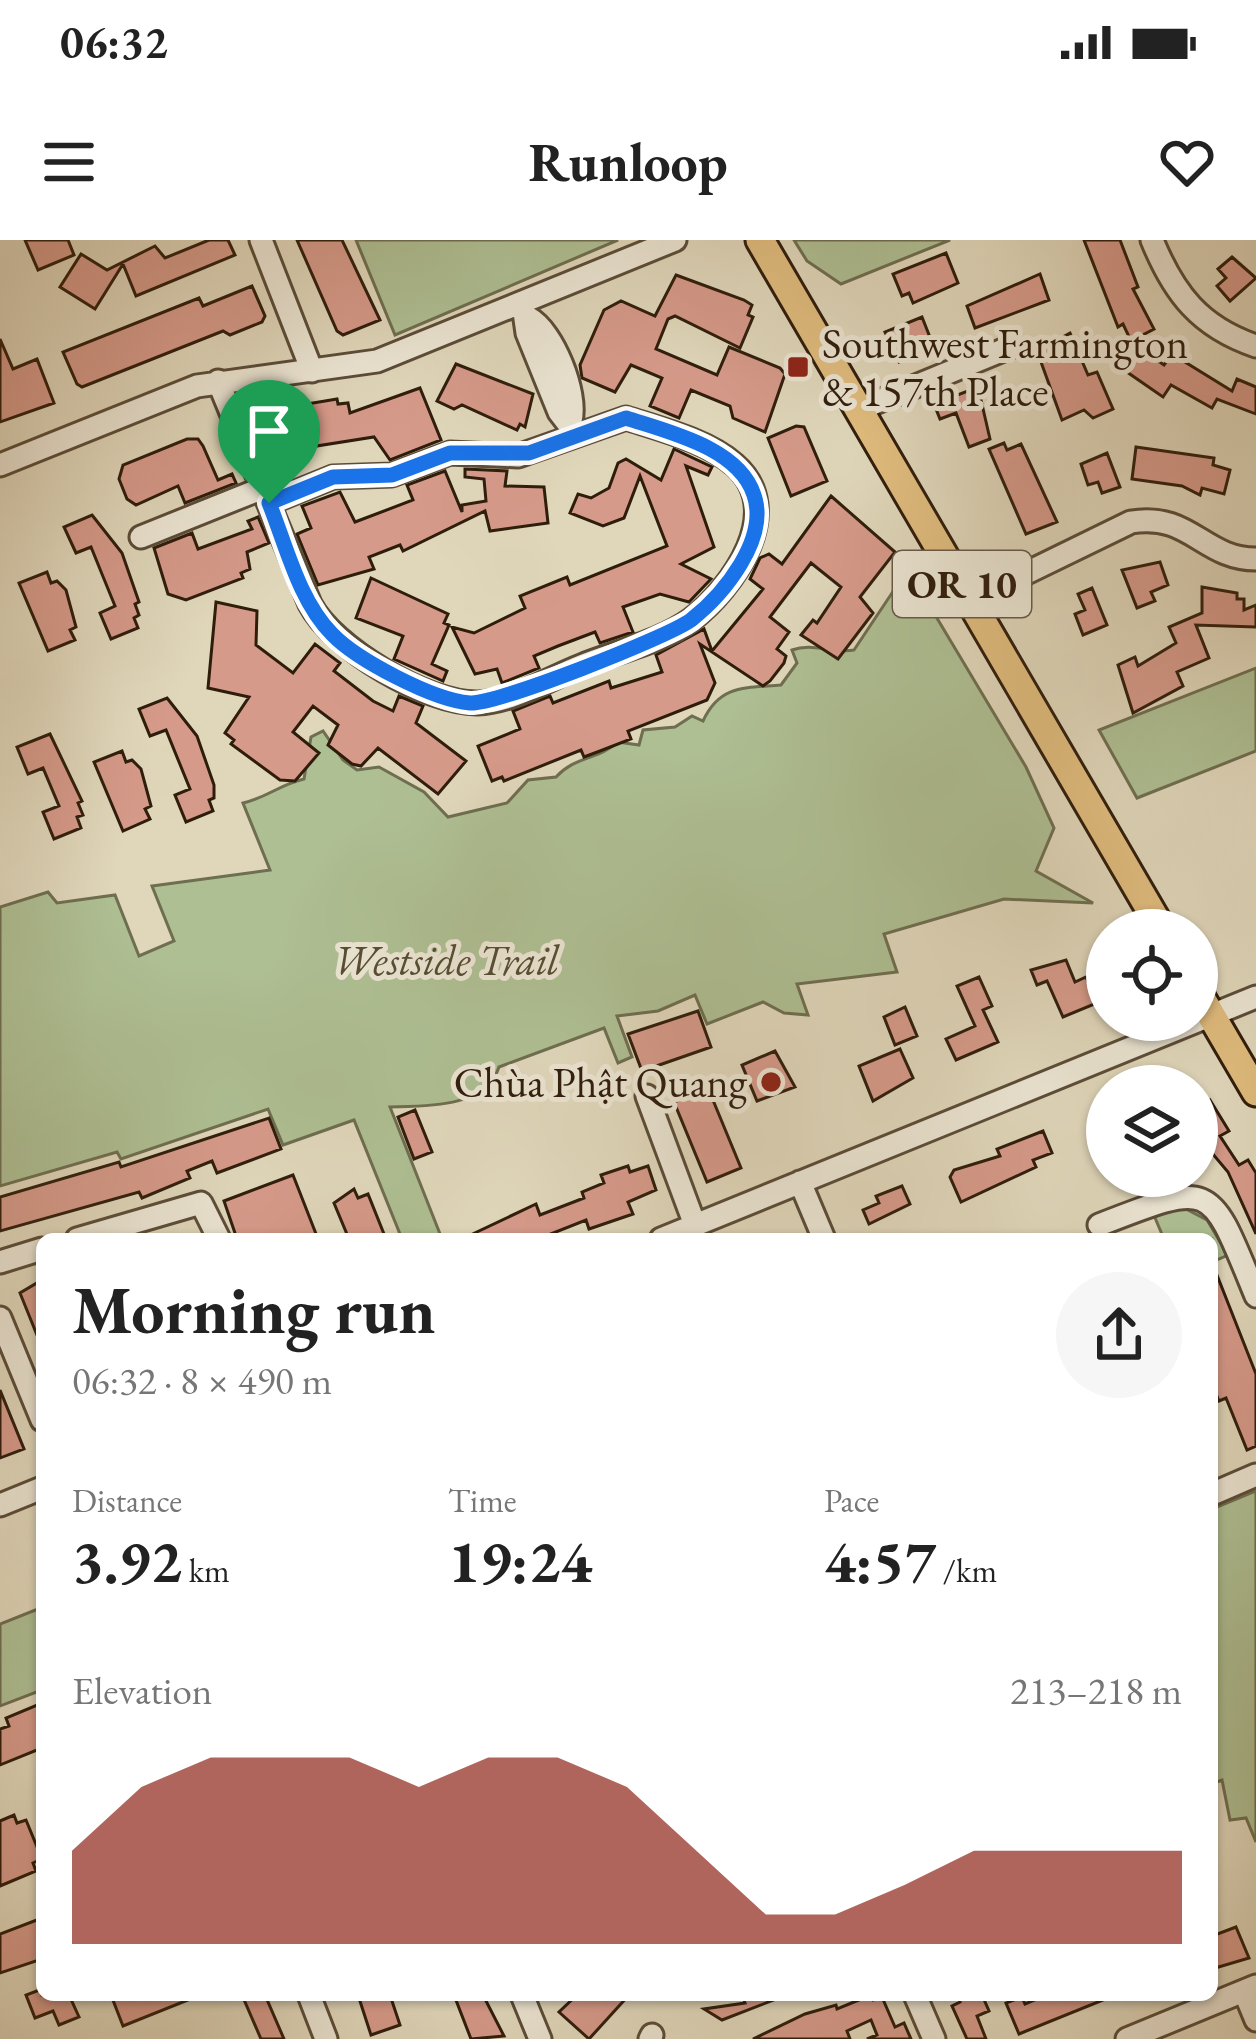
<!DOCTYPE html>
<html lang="en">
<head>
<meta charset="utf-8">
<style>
	:root { --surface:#fff; --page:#f6f6f6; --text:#222; --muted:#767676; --accent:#8f2418 }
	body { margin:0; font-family:"EB Garamond",serif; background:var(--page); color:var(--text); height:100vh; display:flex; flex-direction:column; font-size:45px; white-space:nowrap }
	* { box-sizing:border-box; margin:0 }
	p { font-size:39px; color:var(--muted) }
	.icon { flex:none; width:66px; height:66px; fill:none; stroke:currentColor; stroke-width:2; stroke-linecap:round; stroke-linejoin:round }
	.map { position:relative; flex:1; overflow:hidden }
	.side { position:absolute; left:36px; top:993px; width:1182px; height:768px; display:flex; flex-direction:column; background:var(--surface); border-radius:18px; box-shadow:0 3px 9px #0004 }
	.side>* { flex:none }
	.controls { position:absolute; left:1086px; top:669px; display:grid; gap:24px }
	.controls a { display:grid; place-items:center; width:132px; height:132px; border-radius:50%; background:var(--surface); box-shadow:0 3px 9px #0004; font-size:60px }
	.pin { position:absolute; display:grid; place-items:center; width:102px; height:102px; color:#fff; margin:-123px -51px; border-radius:50% 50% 50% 0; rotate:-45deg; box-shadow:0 0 12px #0007 }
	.pin .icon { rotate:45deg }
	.round { display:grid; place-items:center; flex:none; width:126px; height:126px; border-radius:63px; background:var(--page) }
	.head { display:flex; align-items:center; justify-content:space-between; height:204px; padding:0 36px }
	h1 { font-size:66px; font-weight:700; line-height:90px }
	.metrics { display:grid; grid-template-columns:repeat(3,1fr); gap:18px; height:204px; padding:12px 36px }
	.metrics div { display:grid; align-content:center }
	.metrics b { font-size:60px; font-weight:700 }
	.metrics small { font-size:33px; font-weight:400 }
	.metrics p { font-size:33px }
	.chart { height:336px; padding:24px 36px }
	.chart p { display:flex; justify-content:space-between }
	.chart svg { width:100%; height:216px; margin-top:12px; fill:var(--accent); opacity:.7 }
	.status { display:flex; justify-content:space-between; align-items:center; height:84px; padding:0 60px; background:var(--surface); direction:ltr }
	.status svg { height:33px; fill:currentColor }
	header { display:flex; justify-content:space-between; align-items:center; height:156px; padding:0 36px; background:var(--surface); font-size:54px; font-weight:700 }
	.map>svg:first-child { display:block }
</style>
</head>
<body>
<div class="status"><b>06:32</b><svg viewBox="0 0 49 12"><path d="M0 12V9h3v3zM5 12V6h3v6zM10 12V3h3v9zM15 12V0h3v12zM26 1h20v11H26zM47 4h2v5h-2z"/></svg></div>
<header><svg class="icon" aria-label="menu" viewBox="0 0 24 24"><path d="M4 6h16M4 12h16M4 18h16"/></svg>Runloop<svg class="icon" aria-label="heart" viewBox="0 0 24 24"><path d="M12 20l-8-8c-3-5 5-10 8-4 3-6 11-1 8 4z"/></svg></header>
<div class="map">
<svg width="1256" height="1799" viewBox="0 0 1256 1799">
	<rect width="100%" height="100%" fill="#e0d7bb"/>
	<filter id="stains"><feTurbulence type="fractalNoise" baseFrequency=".00167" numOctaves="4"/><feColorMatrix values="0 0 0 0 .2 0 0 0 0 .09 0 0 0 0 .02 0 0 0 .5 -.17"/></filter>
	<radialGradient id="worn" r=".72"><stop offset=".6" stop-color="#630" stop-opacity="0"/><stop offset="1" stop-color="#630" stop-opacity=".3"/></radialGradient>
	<path fill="#aebf93" stroke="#6e6e50" stroke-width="3" d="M356,0H618L395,95Z
		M794,0H950L841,44L807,21Z
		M904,323L1026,527L1054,588L1036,631L1093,663L1004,659L884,694L897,732L797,744L808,775L784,773L763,762L707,784L695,755L658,771L617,776L632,817L618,823L604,788L499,827C486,868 426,866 390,867L442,999H402L354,880L283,905L268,869L121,919L117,912L0,946V667L48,652L57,663L115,655L139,716L174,701L152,646L270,630L243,563C266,558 281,544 304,539L311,497L323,491L343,520L357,530L379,527L424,552L448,577L507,563L528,540L556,537C575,516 598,520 618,502L639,505L643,490L675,487L692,476L703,481C720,444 746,448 781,445L797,423L792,410C813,402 832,414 854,410L900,341Z
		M1256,428V511L1137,558L1099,490Z
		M1184,968L1207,980L1228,1015L1212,1022V999H1164L1153,973Z
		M1256,1251V1602L1246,1578L1230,1580L1222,1540L1212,1544V1269Z
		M38,1369L42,1450L0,1466V1384Z"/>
	<path fill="#d69a8a" stroke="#2f1d0c" stroke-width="3" d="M25,0H68L74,15L38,30Z
		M209,0H228L235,15L136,56L123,24L95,69L60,47L81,14L107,30L155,6L165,18Z
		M297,0H342L380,80L343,95L337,91Z
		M1084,0H1120L1138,47L1133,49L1154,89L1131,101L1123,84L1118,87Z
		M946,13L958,43L913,63L909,53L902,56L893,34Z
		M1232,17L1256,38L1230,61L1217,46L1226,38L1218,29Z
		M1040,34L1049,60L975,88L967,66Z
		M676,35L744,60L752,65L748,75L753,77L740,108L675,76L668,79L656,109L717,135L729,107L780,128L785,134L765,192L733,178L730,166L691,150L679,178L650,166L662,138L631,125L615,152L582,138L580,125L604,70L621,61L655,76Z
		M252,46L265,76L262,82L230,95L223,91L82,147L77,144L63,112L199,58L203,66Z
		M922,77L933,105L899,122L885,92Z
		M1070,93L1088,135L1097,132L1113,169L1093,178L1084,170L1062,180L1037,111Z
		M0,99L13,129L37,119L54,163L0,182Z
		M1142,110L1164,125L1172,114L1232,151L1237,139L1256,147V174L1217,159L1212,168L1171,145L1163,157L1127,132Z
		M456,124L533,154L525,187L520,184L517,190L462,165L454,169L437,161Z
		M978,147L990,199L969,207L956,173L940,179L934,164Z
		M420,148L441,200L390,220L374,197L272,213L268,205L266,175L277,173V169L337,159L338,164L348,163L350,173Z
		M796,186L804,187L827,241L791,256L768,198Z
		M187,199H198L203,206L218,240L232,234L236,243L185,263L178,246L136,265L127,259L119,239L123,225Z
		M1004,203L1007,210L1021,204L1057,282L1026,294L989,209Z
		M1136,207L1214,218L1213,225L1230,230L1224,254L1202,248L1200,255L1182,246L1132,239Z
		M674,209L712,227L708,235L686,226L714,307L681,324L711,339L689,362L660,354L623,367L633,392L600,403L595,392L558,406L534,416L539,428L502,443L497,429L475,434L452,387L474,393L525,368L520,356L567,337L570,345L667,306L640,236L624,278L603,286L570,273L578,254L591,258L609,248L618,223L626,219L661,240Z
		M1107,213L1120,247L1102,253L1098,242L1088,245L1081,224Z
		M465,229L507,231L505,246L544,247L548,283L490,291L485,271L403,311L400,305L369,317L374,329L318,345L297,294L311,288L302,266L340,252L355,282L413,260L407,245L445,231L462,272V265L486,261L484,239L465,237Z
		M831,256L895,312L860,357L873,373L838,419L801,395L813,380L817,383L841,347L811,323L770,377L789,392L777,409L786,416L784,423L770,441L763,446L700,404L715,443L707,460L628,491L631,499L600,511L584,517L581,510L504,541L502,537L492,541L478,506L520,489L513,471L550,456L553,463L609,441L611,448L662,432L656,415L704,389L712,411L763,349L750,339L760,318L769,314L782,324Z
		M92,275L122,313L139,362L135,364L139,375L134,378L138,388L111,399L100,373L115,366L104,339L91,307L76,313L64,287Z
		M258,277L269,303L247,312L250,329L241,333L243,338L186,360L168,354L154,308L192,293L198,309L252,289L248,281Z
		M1160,322L1168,345L1151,352L1155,361L1137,368L1122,330Z
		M47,332L51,343L57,341L66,350L76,387L70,390L75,400L48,411L19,343Z
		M371,338L448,374L444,383L449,385L432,424L447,431L443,441L394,419L403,396L356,378Z
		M1202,347L1237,353V359H1244V370L1256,365V387L1196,385L1209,418L1177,432L1183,446L1133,473L1118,425L1135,417L1138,426L1176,403L1169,387L1202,373Z
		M1092,348L1107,385L1083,395L1075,374L1085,370L1078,354Z
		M216,362L257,371L256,405L293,433L315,404L340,423L334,431L373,461L393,471L399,456L423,466L416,483L466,521L438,554L378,508L361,526L352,524L328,505L338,485L313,466L293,492L319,513L295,541L280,540L231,504L234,500L225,493L249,457L208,448Z
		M167,458L197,496L214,545V558L209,560L213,571L186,582L175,555L190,549L166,490L150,496L139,469Z
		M50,494L82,561L78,563L83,575L77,577L81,588L54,599L43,572L59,566L43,528L28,534L17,507Z
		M122,511L126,522L132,520L141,529L151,566L145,569L150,579L123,591L94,522Z
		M1066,720L1075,742L1086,737L1097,763L1063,777L1047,741L1037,745L1031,730Z
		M979,737L992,766L983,770L998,802L956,820L946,799L975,786L957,746Z
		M905,767L917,796L895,805L884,777Z
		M698,771L711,807L642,831L628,794Z
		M900,809L913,838L873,861L859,826Z
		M775,811L795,847L757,861L742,825Z
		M708,848L741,928L707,942L674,862Z
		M1210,860L1229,891L1220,896L1239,925L1248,920L1256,933V994L1228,932L1207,907L1197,912V867Z
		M415,870L432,912L414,919L398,877Z
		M269,878L281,909L217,933L212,921L187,931L190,938L142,958L139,952L0,991V957L119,922L121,927Z
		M1043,891L1052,913L1033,920L1036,927L961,962L950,937L954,930L1000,916L997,909Z
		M628,926L630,932L648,926L656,950L628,962L633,974L589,989L586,980L548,995L550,999H462L536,964L540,975L584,958L582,952L604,943L601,935Z
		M293,935L318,999H237L224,961Z
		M902,946L910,964L869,984L863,970L879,963L876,956Z
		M354,949L358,958L368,954L386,999H349L334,963Z
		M1213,1025L1256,1134V1206L1247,1210L1226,1158L1219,1161L1212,1144Z
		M42,1040V1105H41L20,1053Z
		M0,1150L24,1209L0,1218Z
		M42,1463V1508L0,1525V1489L9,1486L6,1478Z
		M14,1575L17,1583L26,1580L42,1619L33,1623L36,1631L0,1646V1581Z
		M42,1678V1719L0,1733V1694Z
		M1236,1687L1249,1718L1212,1729V1696Z
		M42,1749V1755H69L79,1777L59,1785L53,1771L35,1778L26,1755Z
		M111,1755H197L198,1756L123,1786Z
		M242,1755H265L284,1799H261Z
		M358,1755H390L400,1785L371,1795Z
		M454,1755H483L504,1796L471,1799Z
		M577,1755H629L589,1799L559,1772Z
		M742,1755H784V1756L722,1780L704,1769L745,1763Z
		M871,1755L873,1760L882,1757L895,1787L904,1783L911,1799H867L877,1795L871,1780L847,1791L850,1799H753L805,1774L836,1765L837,1769Z
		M957,1755H982L989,1771L977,1776L986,1799H967L952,1766L960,1762Z
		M1046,1755H1113V1756L1019,1794L1006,1763L1022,1757L1025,1764Z"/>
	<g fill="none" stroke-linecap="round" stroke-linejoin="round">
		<defs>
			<path id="minor" d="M261,0L312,131
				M1152,0C1174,54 1200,87 1256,106
				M523,65L527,93L559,172L576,194
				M529,78C553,91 578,153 571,181
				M218,141L310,364C333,408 427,464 478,463C512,462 550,438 581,426C615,412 661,402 691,380C733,348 787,271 735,225C708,201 660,189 626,178L518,216L450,213L392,235L333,237L269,263
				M860,169L1013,106
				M0,225L197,146L377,121L675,0
				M141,297L263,248
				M971,360L1131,282C1190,272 1203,319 1256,319
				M1133,845V846
				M647,856L695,985
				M800,942L824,999
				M1099,985C1214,940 1209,941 1256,1056
				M77,999L201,963L219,999
				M661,999L1256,757
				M0,1022L42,1009
				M0,1078L42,1180
				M1212,1254L1256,1235
				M0,1265L42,1248
				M1244,1751L1256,1780
				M309,1755L326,1799
				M522,1755L540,1799
				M915,1755L934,1799
				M650,1799L652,1795
				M1127,1799L1256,1746"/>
			<path id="major" d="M760,0L1162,690
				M1197,751L1256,852"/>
		</defs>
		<use href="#minor" stroke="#5b4c38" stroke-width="27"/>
		<use href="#major" stroke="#2f1d0c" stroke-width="33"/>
		<use href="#minor" stroke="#ebe5d3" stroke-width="21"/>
		<use href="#major" stroke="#e0bc7e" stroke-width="27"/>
	</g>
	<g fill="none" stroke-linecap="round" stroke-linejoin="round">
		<defs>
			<path id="route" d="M626,178C669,192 739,208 754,255C769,299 724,354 691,380C668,397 496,465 470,463C433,460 357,420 332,394C299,361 286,305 269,263L333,237L392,235L450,213H529Z"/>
		</defs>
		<use href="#route" stroke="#fff" stroke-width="24"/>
		<use href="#route" stroke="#1a73e8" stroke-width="15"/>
	</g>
	<g fill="#8f2418" stroke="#ebe5d3" stroke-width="4.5">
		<rect x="786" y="115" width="24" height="24" rx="6"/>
		<circle cx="771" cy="842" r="12"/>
	</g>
	<g text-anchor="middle" stroke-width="10" stroke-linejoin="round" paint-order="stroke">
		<rect fill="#ebe5d3" stroke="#675948" stroke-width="3" x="893" y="311" width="138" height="66" rx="9"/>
		<g font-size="39" font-weight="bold" fill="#2f1d0c">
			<text x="962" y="358">OR 10</text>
		</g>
		<g font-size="42" fill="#2f1d0c" stroke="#ebe5d3" text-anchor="start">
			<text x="822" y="118">Southwest Farmington<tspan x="822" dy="48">&amp; 157th Place</tspan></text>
			<text x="747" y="857" text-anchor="end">Chùa Phật Quang</text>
		</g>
		<g font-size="42" font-style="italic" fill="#554e34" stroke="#ebe5d3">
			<text x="446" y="735">Westside Trail</text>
		</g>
	</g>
	<rect width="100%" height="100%" filter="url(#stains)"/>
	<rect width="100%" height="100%" fill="url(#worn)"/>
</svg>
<div class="controls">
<a><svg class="icon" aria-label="locate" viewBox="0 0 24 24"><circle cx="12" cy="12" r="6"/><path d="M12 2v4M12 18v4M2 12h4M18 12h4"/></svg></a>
<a><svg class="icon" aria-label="layers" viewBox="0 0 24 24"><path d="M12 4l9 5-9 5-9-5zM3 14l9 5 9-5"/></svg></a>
</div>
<div class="pin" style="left:269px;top:263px;background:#1e9e55"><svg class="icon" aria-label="arrive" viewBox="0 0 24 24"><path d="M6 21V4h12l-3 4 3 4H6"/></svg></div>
<section class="side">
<div class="head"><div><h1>Morning run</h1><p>06:32 · 8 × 490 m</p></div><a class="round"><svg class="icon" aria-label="share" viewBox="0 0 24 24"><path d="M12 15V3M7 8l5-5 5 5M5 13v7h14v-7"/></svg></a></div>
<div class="metrics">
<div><p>Distance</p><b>3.92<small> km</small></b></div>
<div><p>Time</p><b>19:24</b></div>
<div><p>Pace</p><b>4:57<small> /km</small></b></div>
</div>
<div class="chart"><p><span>Elevation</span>213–218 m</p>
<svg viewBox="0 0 160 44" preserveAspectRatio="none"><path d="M0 44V25L10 12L20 6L30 6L40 6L50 12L60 6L70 6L80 12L90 25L100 38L110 38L120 32L130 25L140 25L150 25L160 25V44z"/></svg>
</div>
</section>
</div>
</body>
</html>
